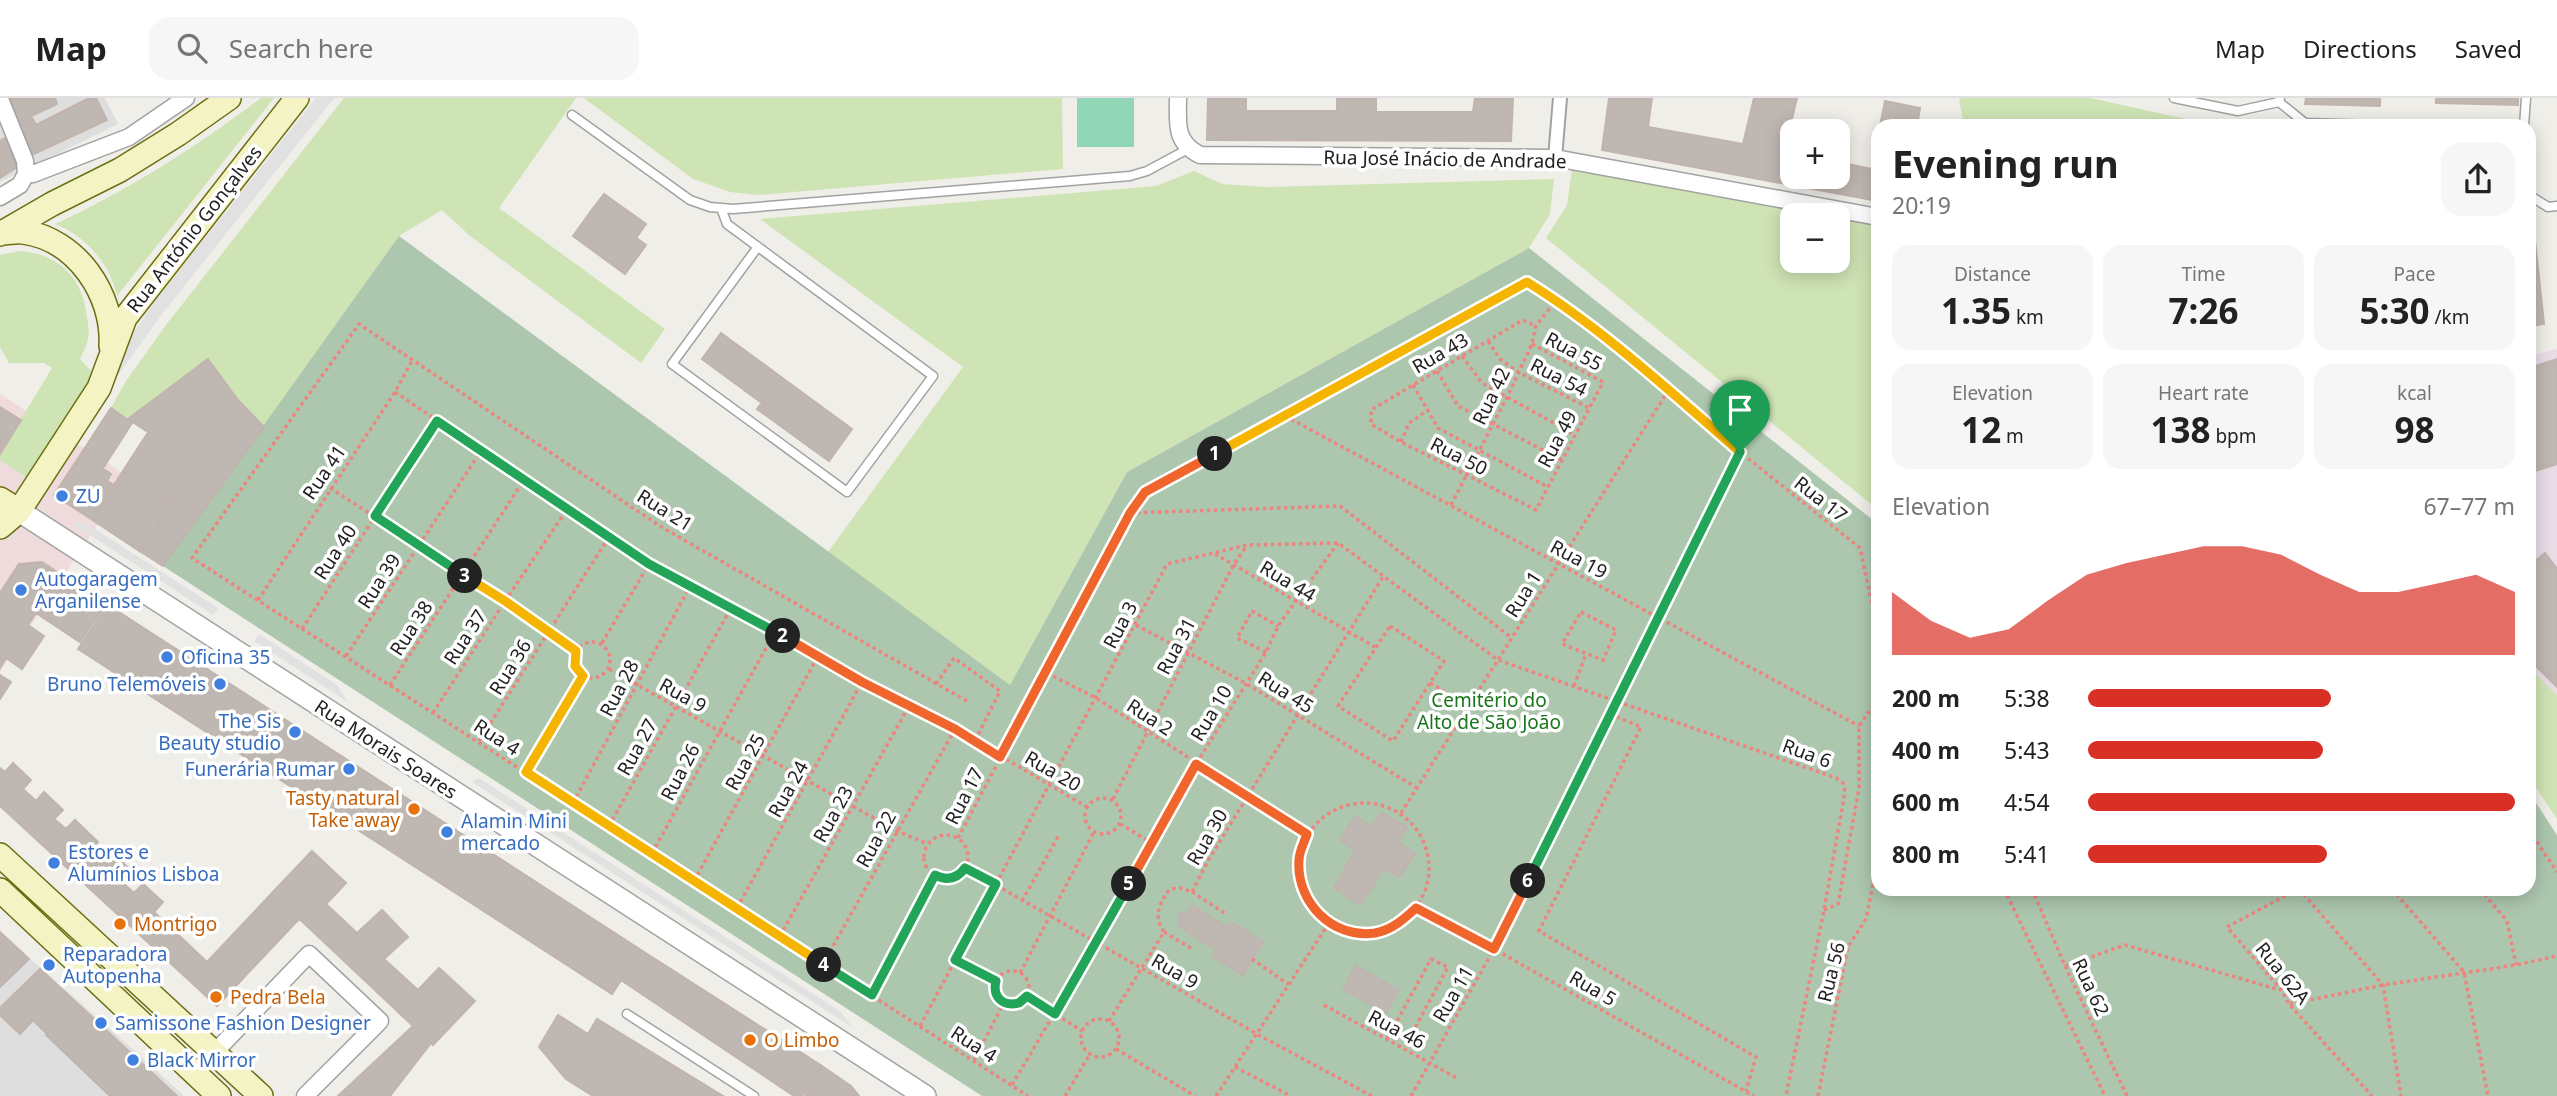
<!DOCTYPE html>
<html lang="en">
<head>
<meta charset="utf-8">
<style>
	:root { --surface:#fff; --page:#f6f6f6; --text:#222; --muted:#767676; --line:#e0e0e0; --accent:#d93025 }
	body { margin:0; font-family:"Noto Sans",sans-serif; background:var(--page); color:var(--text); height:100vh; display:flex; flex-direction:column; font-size:26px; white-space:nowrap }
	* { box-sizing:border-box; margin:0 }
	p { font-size:23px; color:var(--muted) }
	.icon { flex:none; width:38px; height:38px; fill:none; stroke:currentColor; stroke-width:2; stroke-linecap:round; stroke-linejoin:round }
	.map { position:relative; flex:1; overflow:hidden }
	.side { position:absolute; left:1871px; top:21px; width:665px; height:777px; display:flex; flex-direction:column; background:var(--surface); border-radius:21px; box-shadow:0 4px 18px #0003 }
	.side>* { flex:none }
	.tools { position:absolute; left:1780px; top:21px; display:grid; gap:14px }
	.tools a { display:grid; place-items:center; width:70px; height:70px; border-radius:14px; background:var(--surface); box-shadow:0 4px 18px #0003; font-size:35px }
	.pin { position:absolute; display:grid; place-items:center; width:60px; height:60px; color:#fff; margin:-72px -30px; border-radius:50% 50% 50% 0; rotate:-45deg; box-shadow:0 0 7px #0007 }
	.pin .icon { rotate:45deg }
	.km { position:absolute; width:35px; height:35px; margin:-18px; border-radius:50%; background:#222; color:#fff; font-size:19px; line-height:35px; text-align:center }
	.round { display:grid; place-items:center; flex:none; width:74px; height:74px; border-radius:21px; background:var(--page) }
	.headline { display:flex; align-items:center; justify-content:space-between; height:119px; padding:0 21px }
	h1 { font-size:38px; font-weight:700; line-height:52px }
	.stats { display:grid; grid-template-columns:repeat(3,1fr); gap:10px; height:119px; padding:7px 21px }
	.stats div { display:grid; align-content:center; border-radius:18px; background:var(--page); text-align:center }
	.stats b { font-size:35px; font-weight:700 }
	.stats small { font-size:19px; font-weight:400 }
	.stats p { font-size:19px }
	.chart { height:196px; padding:14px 21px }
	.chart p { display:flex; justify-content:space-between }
	.chart svg { width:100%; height:126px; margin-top:7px; fill:var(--accent); opacity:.7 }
	ul { padding:0 21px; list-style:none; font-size:23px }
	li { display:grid; grid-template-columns:112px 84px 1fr; align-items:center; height:52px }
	li i { height:18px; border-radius:9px; background:var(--accent) }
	header { display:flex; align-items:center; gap:42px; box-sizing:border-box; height:98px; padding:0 35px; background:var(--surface); border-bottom:2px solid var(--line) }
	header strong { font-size:33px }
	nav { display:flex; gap:38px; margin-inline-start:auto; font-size:24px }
	.search { width:490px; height:63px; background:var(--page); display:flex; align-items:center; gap:18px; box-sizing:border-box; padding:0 24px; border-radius:21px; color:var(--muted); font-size:26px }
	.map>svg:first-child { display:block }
</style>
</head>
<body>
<header>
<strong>Map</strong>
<div class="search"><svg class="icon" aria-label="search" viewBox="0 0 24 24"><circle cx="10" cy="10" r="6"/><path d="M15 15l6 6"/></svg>Search here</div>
<nav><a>Map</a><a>Directions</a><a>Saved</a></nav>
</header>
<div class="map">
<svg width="2557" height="998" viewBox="0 0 2557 998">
	<rect width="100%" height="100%" fill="#f0eee9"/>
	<path fill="#dfdede" d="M0,0H105L118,26L0,84Z
		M0,834L138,956L184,998H0Z"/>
	<path fill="#efdbdb" d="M0,296L129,379L0,574Z"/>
	<path fill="#e9dce7" d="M2557,251V597L2529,569V258Z"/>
	<path fill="#cfe4b5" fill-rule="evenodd" d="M261,0H274L117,198C110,166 86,138 55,126C129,92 196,49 261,0Z
		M344,0H576L499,110L665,231L641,265L470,138L442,112L399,138L264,329L238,302L208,261L128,321L111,310L126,283L166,227Z
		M584,0H1062L1063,71L758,97L730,94L693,81Z
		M1961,0H2090L2218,28H1964L1959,2Z
		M1572,71L1706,97L1709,91L1878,123V412L1546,140L1567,107ZM1792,117H1838V163H1792Z
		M1194,73L1222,86L1267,89L1554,81L1550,116L1529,150L1127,374L1010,587L828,454L963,269L760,121L1156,88Z
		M19,153C55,155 81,177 86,213C87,222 90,231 88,241C87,247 83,255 80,261L94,276L87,292L29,381L0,362V356L52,270L44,265H9L0,249V157Z
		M2529,569L2557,597V721L2529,679Z"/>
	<path fill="#adc7af" d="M399,138L1010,587L1127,374L1529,150L1878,426V791H2529V694L2557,737V998H982L163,468Z"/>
	<path fill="#90d6b7" d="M1077,0H1134V49H1077Z"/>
	<path fill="#e1e1e1" d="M316,0H334L163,215L118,277L114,274L127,244L156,202Z
		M84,424L218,510L213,517L73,426Z
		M259,536L337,587L348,604L254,543Z
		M479,680L840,913L853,930L472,684Z"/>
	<path fill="#beb7b2" stroke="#c1b4ad" stroke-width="2" d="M10,0H55L57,6L19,24Z
		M89,0H96L107,22L32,57L19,24L31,18L36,27Z
		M1208,0H1246V13H1337V0H1376V14H1473L1475,0H1513L1511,43L1207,42Z
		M1609,0H1652L1648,29L1743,46L1754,0H1797L1784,54L1792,56V79H1838V64L1872,71L1878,40V103L1602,52Z
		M2306,0H2380V8L2305,6Z
		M2436,0H2518V7L2436,5Z
		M1885,3L1920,10L1917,28H1880Z
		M5,40L17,69L0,80V43Z
		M604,96L646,126L636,140L594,109Z
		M594,109L646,147L625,176L573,138Z
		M2529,133H2534L2544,226L2529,228Z
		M721,235L781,279L762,305L702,261Z
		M208,261L238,302L171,405L123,373L184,279Z
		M2557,261V366L2529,375V270Z
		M184,279L148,334L128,321Z
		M781,279L852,331L829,363L757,311Z
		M238,302L264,329L197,421L171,405Z
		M0,309L21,322L0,356Z
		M111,310L132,325L103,370L81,356Z
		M81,356L111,376L107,383L114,387L91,421L54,397Z
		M123,373L171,405L162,418L136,402L143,392L133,386L127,396L114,387Z
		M133,386L143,392L136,402L164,419L141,454L91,421L114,387L127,396Z
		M171,405L197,421L163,468L141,454Z
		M2545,455L2557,471V589L2529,561V468Z
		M42,464L106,506L80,544L36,515L28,527L44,538L22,571L6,560L0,570V495L19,466Z
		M108,507L641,852L612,896L78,551Z
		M0,577L11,584L0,601Z
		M13,665L31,682L23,691L36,703L44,694L63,712L54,721L66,731L75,722L98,744L89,753L98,762L108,751L132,773L122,784L134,795L143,786L163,804L154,814L207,864L272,795L299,821L217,908L0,708V670L5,674Z
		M1381,715L1407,729L1398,744L1415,756L1399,779L1384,771L1360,807L1334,790L1355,752L1340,742L1355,718L1372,728Z
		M312,753L346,785L326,806L357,835L382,812L408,839L384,861L418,892L439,870L475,903L433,947L431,945L390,998H338L413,928L272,795Z
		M1192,807L1228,830L1232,824L1263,844L1243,877L1212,858L1216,852L1178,828L1181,822L1178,818V814L1187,815Z
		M0,834L29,861L0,889Z
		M641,852L822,968L802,998H794L621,882Z
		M1355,868L1399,892L1386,915L1343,891Z
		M40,871L78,906L47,936L33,922L20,936L0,917V910Z
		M78,906L177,998H110L46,937Z
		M558,917L588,936L597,921L723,998H593L566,981L539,949Z
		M822,968L851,988L859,998H805Z"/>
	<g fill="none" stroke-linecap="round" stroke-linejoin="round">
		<defs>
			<path id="service" d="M2174,0L2238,13L2279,4L2280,0
				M2279,4L2305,25L2411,28
				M572,17L690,102L710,109L733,111L1130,78L1147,73L1188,51
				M2524,28L2526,0
				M2529,97L2548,109L2557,108
				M721,110L727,126L933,278L847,394L672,266L757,150
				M627,916L754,998"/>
			<path id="pedestrian" d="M1555,60L1560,0"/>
			<path id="minor" d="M1178,0C1178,25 1174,44 1200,57L1555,60L1878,119
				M0,1L25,63L26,76
				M26,76H33L129,39L186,0
				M0,99L20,87L26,76
				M215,954L309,856L380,923L305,998"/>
			<path id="tertiary" d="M19,413L925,998"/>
			<path id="secondary" d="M2,135C9,135 16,133 23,134C77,141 114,197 111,248
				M0,136L52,106L120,72L178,36L229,0
				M0,401L19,413
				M0,429L19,413L99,290L125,220L297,0
				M0,757L261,998
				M0,792L219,998"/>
		</defs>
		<use href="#service" stroke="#a2a2a2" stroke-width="11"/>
		<use href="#pedestrian" stroke="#a2a2a2" stroke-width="16"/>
		<use href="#minor" stroke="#a2a2a2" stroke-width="19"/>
		<use href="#tertiary" stroke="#a2a2a2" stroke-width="24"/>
		<use href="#secondary" stroke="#6a6f11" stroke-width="26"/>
		<path stroke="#ec847f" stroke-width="3.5" stroke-dasharray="3.5 3.5" stroke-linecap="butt" d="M1488,243L1500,261L1518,274L1589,310
			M1532,246L1603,284L1536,412L1401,344L1371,326V312L1523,222L1536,228
			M1462,258L1482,285L1575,337
			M1437,273L1458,308L1562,362
			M1413,287L1438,330L1548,389
			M395,294L649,466L775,534L862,584L955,631L1087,709
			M1285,318L1859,628
			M1401,344L1409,325L1428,312
			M330,390L505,503L576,553
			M1451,407L1507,299L1532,246L1536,228L1556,202
			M1130,415L1340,408L1512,540
			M1215,456L1375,549
			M258,502L395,294L413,261
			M1581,514L1616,532L1603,562L1562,546Z
			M1136,527L1245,585L1417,690
			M1390,528L1444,563L1393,643L1338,608Z
			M302,531L437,323
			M574 562a18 18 0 1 1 36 0a18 18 0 1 1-36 0Z
			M602,545L649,466
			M1266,554L1237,540L1252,513L1278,528
			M346,558L481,353
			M609,571L897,733L928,746
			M1047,575L1096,600L1307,736
			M1430,585L1469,608
			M936,586L954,560L1000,593L975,643
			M390,587L524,382
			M1574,588L1586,556
			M967,603L663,430L359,226L192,460L1028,998
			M433,615L505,503L568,410
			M1610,616L1641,629L1539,833L1756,959L1746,993
			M479,643L609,439
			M526,674L583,578
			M1085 718a18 18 0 1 1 36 0a18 18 0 1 1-36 0Z
			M1113,701L1234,466L1246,449
			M1299 770a65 65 0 1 1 130 0a65 65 0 1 1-130 0Z
			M573,705L690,488
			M1401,715L1668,293
			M1120,726L1154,746
			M609,728L731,510
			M2529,732L2557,774
			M924 759a22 22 0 1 1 44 0a22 22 0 1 1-44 0Z
			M958,740L1130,415L1145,393L1527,184L1556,202L1668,293L1740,354L1860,450L1878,533
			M652,755L775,534
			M966,770L1257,936L1372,998
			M694,783L818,558
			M2004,791L2105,998
			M2032,791L2065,868L2127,998
			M2298,791L2227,829L2282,893L2289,906L2372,998
			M2299,791L2383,887L2401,998
			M2392,791L2464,874L2488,998
			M2480,791L2507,823L2516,867
			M1192,794L1226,816
			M1022,803L1059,737
			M737,810L862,584
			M1416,810L1494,851L1754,998
			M1824,812L1838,806L1859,690V628L1878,601
			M1164,834L1194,852
			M780,838L909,608
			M1252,861L1288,886
			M955,862L996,882
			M823,866L955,631
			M2065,868L2125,847L2280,892
			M995 890a17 17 0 1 1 34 0a17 17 0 1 1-34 0Z
			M1020,875L1094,734
			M872,897L934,778
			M1027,898L1082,933
			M2290,906L2383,887L2516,867L2557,858
			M1324,907L1457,980
			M1081 940a19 19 0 1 1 38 0a19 19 0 1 1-38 0Z
			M1109,923L1164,834C1153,817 1159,806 1170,791L1180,790L1192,794L1209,761L1384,477
			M920,928L1167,466L1247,447L1338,445L1498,562L1836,680L1843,685L1845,694L1824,812L1786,998
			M1387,941L1431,861L1448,869L1404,950
			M1116,951L1195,998
			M974,962L1004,905
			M1235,969L1291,998
			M1012,987L1154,746L1196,666L1266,554L1278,528L1338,445
			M1065,998L1090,956
			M1216,998L1329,825
			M1411,998L1494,851L1740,354
			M1818,998L1848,849L1866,821L1878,761"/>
		<use href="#service" stroke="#fff" stroke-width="8"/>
		<use href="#pedestrian" stroke="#fff" stroke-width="12"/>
		<use href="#minor" stroke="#fff" stroke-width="16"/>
		<use href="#tertiary" stroke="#fff" stroke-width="21"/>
		<use href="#secondary" stroke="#f4f3c4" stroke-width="23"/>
	</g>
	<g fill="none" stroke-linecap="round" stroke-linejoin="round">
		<defs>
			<path id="split-1" d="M1215,356L1527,184C1602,230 1673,296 1740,354"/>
			<path id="split-2" d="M783,538L862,584L955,631L1000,659L1130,415L1145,394L1215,356"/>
			<path id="split-3" d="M465,478L375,418L437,323L649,466L783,538"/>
			<path id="split-4" d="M465,478L505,503L576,553L575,568L583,578L526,674L824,867"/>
			<path id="split-5" d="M824,867L872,897L935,777C947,783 957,781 965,770L996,786L955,862L996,883C992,899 1003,909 1019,905L1027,898L1055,916L1129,786"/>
			<path id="split-6" d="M1129,786L1196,666L1307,736C1304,745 1299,754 1299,762C1296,804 1332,841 1375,835C1392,832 1404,821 1416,810L1494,851L1528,783"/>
			<path id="split-7" d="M1528,783L1740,354"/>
		</defs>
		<use href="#split-1" stroke="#fff" stroke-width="14"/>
		<use href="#split-2" stroke="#fff" stroke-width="14"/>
		<use href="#split-3" stroke="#fff" stroke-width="14"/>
		<use href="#split-4" stroke="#fff" stroke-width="14"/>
		<use href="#split-5" stroke="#fff" stroke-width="14"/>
		<use href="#split-6" stroke="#fff" stroke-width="14"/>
		<use href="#split-7" stroke="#fff" stroke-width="14"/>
		<use href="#split-1" stroke="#f5b400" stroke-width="9"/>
		<use href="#split-2" stroke="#f0652b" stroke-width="9"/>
		<use href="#split-3" stroke="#22a559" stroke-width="9"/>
		<use href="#split-4" stroke="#f5b400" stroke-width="9"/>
		<use href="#split-5" stroke="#22a559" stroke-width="9"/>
		<use href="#split-6" stroke="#f0652b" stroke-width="9"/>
		<use href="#split-7" stroke="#22a559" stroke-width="9"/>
	</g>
	<g fill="#3f7fe0" stroke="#fff" stroke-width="2.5">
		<circle cx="62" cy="398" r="7"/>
		<circle cx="21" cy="492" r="7"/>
		<circle cx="167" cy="559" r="7"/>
		<circle cx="220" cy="586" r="7"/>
		<circle cx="295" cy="634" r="7"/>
		<circle cx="349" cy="671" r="7"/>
		<circle cx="447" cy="734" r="7"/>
		<circle cx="54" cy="765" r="7"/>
		<circle cx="49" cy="867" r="7"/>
		<circle cx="101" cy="925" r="7"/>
		<circle cx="133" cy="962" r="7"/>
	</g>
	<g fill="#e8710a" stroke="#fff" stroke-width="2.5">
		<circle cx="414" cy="711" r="7"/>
		<circle cx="120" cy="826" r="7"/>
		<circle cx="216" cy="899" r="7"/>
		<circle cx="750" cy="942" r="7"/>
	</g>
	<g text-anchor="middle" stroke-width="7" stroke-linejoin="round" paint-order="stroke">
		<g font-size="19" fill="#212121" stroke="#fff">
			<text transform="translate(1445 61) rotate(1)" y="7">Rua José Inácio de Andrade</text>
			<text transform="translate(194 131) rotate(-52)" y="7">Rua António Gonçalves</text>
			<text transform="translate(1574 253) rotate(28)" y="7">Rua 55</text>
			<text transform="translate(1440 255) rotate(-30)" y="7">Rua 43</text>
			<text transform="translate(1559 279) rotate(27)" y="7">Rua 54</text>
			<text transform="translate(1491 298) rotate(-64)" y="7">Rua 42</text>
			<text transform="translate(1557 341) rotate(-62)" y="7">Rua 49</text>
			<text transform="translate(1459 358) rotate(27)" y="7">Rua 50</text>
			<text transform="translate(324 374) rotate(-56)" y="7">Rua 41</text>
			<text transform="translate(1821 401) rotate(38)" y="7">Rua 17</text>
			<text transform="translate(665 412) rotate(32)" y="7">Rua 21</text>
			<text transform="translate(335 454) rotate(-57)" y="7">Rua 40</text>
			<text transform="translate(1579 461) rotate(28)" y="7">Rua 19</text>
			<text transform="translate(379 483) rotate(-57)" y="7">Rua 39</text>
			<text transform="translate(1288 483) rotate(31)" y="7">Rua 44</text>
			<text transform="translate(1523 496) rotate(-58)" y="7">Rua 1</text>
			<text transform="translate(1120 527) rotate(-62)" y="7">Rua 3</text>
			<text transform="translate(411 530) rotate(-57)" y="7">Rua 38</text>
			<text transform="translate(465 539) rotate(-57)" y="7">Rua 37</text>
			<text transform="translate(1176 548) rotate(-62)" y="7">Rua 31</text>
			<text transform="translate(510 569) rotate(-58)" y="7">Rua 36</text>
			<text transform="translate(619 590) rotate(-62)" y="7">Rua 28</text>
			<text transform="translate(1286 594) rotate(32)" y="7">Rua 45</text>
			<text transform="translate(683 597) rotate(29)" y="7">Rua 9</text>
			<text transform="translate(1211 615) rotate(-59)" y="7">Rua 10</text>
			<text transform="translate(1150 619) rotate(33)" y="7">Rua 2</text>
			<text transform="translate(497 639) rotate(33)" y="7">Rua 4</text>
			<text transform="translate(637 649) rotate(-61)" y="7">Rua 27</text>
			<text transform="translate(386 651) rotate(33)" y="7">Rua Morais Soares</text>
			<text transform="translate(1807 655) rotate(20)" y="7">Rua 6</text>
			<text transform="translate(745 664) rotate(-61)" y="7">Rua 25</text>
			<text transform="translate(1053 673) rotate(30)" y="7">Rua 20</text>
			<text transform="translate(680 674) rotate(-62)" y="7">Rua 26</text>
			<text transform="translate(788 691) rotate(-61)" y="7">Rua 24</text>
			<text transform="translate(964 698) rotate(-63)" y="7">Rua 17</text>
			<text transform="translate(833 716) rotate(-61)" y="7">Rua 23</text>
			<text transform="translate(1207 739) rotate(-60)" y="7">Rua 30</text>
			<text transform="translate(876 741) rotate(-61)" y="7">Rua 22</text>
			<text transform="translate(1175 873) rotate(30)" y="7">Rua 9</text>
			<text transform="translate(1831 874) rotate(-76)" y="7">Rua 56</text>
			<text transform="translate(2283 875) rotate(51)" y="7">Rua 62A</text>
			<text transform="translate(2091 889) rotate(65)" y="7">Rua 62</text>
			<text transform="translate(1593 890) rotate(30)" y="7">Rua 5</text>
			<text transform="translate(1453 896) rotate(-60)" y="7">Rua 11</text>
			<text transform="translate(1397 931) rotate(28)" y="7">Rua 46</text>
			<text transform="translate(974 946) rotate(33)" y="7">Rua 4</text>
		</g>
		<g font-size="19" fill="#366cbe" stroke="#fff" text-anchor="start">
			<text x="76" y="405">ZU</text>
			<text x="35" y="488">Autogaragem<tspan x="35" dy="22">Arganilense</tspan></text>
			<text x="181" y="566">Oficina 35</text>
			<text x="206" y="593" text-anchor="end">Bruno Telemóveis</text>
			<text x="281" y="630" text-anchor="end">The Sis<tspan x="281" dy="22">Beauty studio</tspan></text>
			<text x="335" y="678" text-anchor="end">Funerária Rumar</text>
			<text x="461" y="730">Alamin Mini<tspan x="461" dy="22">mercado</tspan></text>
			<text x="68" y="761">Estores e<tspan x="68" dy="22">Alumínios Lisboa</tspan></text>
			<text x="63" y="863">Reparadora<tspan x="63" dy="22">Autopenha</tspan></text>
			<text x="115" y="932">Samissone Fashion Designer</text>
			<text x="147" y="969">Black Mirror</text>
		</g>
		<g font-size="19" fill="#18761b" stroke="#fff">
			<text x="1489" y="609">Cemitério do<tspan x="1489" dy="22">Alto de São João</tspan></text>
		</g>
		<g font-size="19" fill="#c56008" stroke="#fff" text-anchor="start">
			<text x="400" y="707" text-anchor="end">Tasty natural<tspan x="400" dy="22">Take away</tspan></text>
			<text x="134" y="833">Montrigo</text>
			<text x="230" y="906">Pedra Bela</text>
			<text x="764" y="949">O Limbo</text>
		</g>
	</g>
</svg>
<div class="tools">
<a>+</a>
<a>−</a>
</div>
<div class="pin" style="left:1740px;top:354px;background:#1e9e55"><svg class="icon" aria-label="arrive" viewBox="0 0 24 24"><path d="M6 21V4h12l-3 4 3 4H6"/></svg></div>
<b class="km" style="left:1215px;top:356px">1</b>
<b class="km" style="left:783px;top:538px">2</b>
<b class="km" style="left:465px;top:478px">3</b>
<b class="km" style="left:824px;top:867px">4</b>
<b class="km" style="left:1129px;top:786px">5</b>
<b class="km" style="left:1528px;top:783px">6</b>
<section class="side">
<div class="headline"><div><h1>Evening run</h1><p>20:19</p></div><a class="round"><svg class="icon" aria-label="share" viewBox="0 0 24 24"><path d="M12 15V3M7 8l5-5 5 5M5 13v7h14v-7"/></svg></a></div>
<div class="stats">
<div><p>Distance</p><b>1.35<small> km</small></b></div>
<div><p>Time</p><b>7:26</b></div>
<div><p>Pace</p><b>5:30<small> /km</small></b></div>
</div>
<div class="stats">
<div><p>Elevation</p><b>12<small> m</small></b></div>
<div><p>Heart rate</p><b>138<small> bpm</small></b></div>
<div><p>kcal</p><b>98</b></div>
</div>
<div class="chart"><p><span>Elevation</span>67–77 m</p>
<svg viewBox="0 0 160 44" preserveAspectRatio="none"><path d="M0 44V22L10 32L20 38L30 35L40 25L50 16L60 12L70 9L80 6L90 6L100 9L110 16L120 22L130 22L140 19L150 16L160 22V44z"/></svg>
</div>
<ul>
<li><b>200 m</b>5:38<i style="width:57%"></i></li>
<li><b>400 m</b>5:43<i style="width:55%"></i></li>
<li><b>600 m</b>4:54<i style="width:100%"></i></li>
<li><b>800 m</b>5:41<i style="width:56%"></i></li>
</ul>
</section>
</div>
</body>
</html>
